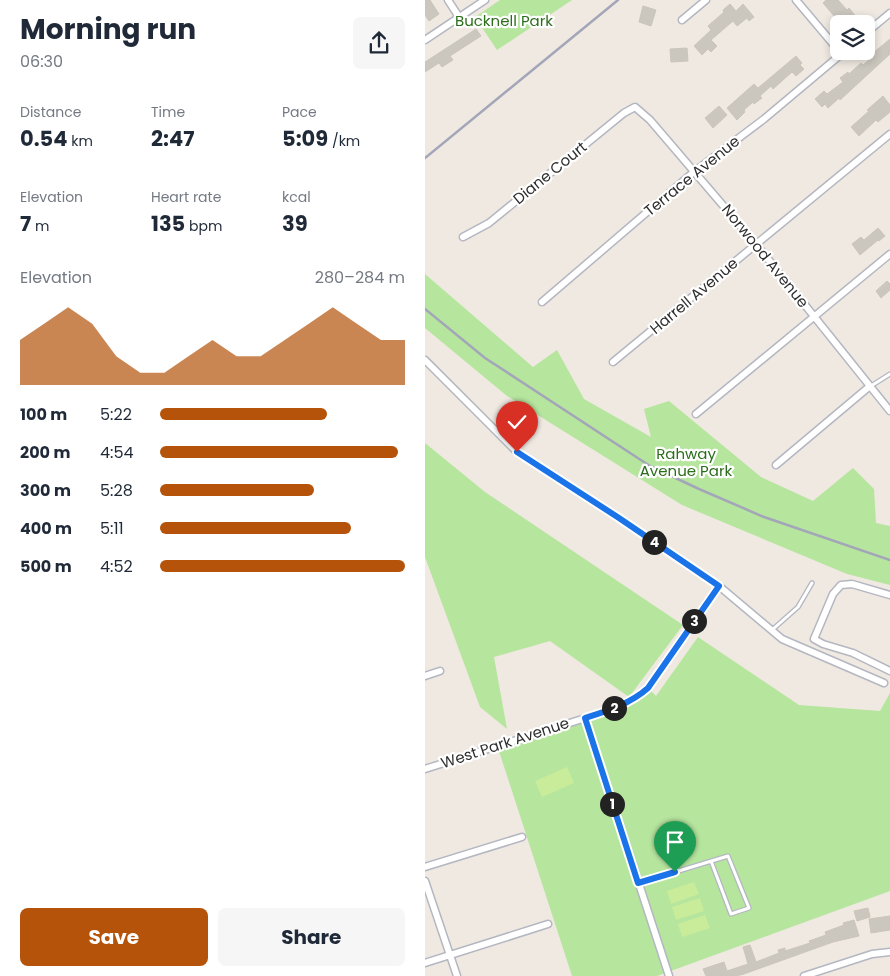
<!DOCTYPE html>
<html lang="en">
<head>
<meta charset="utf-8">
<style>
	:root { --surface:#fff; --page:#f6f6f7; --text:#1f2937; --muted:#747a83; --accent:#b45309 }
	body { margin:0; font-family:Poppins,sans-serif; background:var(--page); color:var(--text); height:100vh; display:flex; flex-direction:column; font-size:19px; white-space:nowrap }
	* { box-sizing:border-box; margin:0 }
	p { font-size:16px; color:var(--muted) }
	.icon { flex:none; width:28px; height:28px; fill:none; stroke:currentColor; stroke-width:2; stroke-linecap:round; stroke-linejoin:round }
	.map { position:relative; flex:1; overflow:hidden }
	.side { display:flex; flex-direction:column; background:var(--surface); width:425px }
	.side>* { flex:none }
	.fabs { position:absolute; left:405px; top:15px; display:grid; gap:10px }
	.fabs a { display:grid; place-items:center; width:45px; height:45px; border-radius:8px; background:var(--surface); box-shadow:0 2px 8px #0003; font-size:25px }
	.pin { position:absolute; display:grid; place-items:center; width:42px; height:42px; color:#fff; margin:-51px -21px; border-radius:50% 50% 50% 0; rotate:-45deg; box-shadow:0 0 5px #0007 }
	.pin .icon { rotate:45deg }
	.km { position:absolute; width:25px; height:25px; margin:-12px; border-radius:50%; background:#222; color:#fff; font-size:14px; line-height:25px; text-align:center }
	.round { display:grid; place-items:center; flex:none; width:52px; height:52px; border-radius:8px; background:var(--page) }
	.summary { display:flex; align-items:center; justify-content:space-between; height:85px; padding:0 20px }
	h1 { font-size:28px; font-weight:700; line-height:38px }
	.metrics { display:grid; grid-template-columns:repeat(3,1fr); gap:8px; height:85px; padding:5px 20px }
	.metrics div { display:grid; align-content:center }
	.metrics b { font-size:21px; font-weight:700 }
	.metrics small { font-size:14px; font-weight:400 }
	.metrics p { font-size:14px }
	.chart { height:140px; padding:10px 20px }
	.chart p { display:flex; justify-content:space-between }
	.chart svg { width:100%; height:90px; margin-top:5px; fill:var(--accent); opacity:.7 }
	.cta { display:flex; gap:10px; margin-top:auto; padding:10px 20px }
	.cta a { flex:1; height:58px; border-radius:8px; background:var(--accent); color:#fff; font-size:20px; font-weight:700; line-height:58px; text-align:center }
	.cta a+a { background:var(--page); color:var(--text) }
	ul { padding:0 20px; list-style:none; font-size:16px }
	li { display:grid; grid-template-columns:80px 60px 1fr; align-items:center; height:38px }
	li i { height:12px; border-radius:6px; background:var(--accent) }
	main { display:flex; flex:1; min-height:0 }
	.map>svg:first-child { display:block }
</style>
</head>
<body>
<main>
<section class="side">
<div class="summary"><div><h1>Morning run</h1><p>06:30</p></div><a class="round"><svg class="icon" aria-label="share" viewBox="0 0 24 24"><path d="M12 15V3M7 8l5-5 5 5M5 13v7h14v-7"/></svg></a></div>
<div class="metrics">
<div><p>Distance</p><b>0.54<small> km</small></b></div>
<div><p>Time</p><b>2:47</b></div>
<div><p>Pace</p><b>5:09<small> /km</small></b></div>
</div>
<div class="metrics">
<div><p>Elevation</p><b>7<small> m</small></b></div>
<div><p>Heart rate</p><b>135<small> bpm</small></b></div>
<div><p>kcal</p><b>39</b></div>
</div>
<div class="chart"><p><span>Elevation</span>280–284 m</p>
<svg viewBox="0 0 160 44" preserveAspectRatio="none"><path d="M0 44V22L10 14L20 6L30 14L40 30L50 38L60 38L70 30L80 22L90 30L100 30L110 22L120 14L130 6L140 14L150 22L160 22V44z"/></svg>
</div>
<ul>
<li><b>100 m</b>5:22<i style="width:68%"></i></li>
<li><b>200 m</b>4:54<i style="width:97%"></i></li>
<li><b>300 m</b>5:28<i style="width:63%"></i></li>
<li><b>400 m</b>5:11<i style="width:78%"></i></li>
<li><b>500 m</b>4:52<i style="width:100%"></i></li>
</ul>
<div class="cta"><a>Save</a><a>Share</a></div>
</section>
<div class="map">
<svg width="465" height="976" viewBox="0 0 465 976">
	<rect width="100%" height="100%" fill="#efe9e1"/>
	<path fill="#b6e59e" d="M75,0H147L72,50L50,17Z
		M0,274L108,367L132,350L159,399L226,437L219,409L244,401L336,477L388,501L428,468L449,489L451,523L465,526V585L422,574L257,505L82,396L0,328Z
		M0,443L60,492L258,625L204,697L125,641L69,657L82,729L55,707L0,557Z
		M273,637L374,705L455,711L465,693V891L232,976H147L73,748L173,714L223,688L231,696Z"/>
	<path fill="#c9ec9a" d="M142,767L149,783L117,797L110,781Z
		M269,882L274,894L246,904L242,891Z
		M275,898L279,911L251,920L247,907Z
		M280,915L285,928L257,937L253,924Z"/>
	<path fill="#cbc7bf" stroke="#cbc5ba" d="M0,0H5L14,14L4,21L0,15Z
		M401,0H413L422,10L424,8L437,24H416L398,3Z
		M305,4L311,11L318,4L329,17L324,21L322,18L312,26L308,21L286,40L292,46L286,52L283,49L277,55L269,46L286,30L283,26L299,12L298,10Z
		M218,6L231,10L226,26L214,22Z
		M51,29L56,36L25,56L28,60L17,67L14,63L0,72V62Z
		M465,39V54L415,100L414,98L403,108L400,104L397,107L390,99L399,91L402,94L418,82L415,78L423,72L424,74L436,63L438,65L449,56L447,54Z
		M262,48L263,61L246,62L245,49Z
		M371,56L377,63L375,65L379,69L371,76L367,72L348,89L346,86L335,96L337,98L329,104L328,102L319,110L320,112L312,120L302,108L329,84L333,88Z
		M458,96L465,105V112L453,122L451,120L434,136L426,127L444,111L442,110Z
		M294,106L302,115L288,128L280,118Z
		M453,228L460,236L454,241L453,240L435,255L427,244L436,237L439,240Z
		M462,281L465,284V290L456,298L451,291Z
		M443,908L445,917L432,921L429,911Z
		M465,916V930L446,933L444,919Z
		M429,920L434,936L408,942L319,974L311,976H281L278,969L299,962L302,971L323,964L318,947L325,945L331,962L354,953L353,950L360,948V951L385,943L384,941L401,935L400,932L419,925L418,923Z"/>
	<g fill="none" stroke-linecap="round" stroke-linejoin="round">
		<defs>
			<path id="lane" d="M446,386L465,374
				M347,630L373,607L387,583
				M214,883L303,856L324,908L306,914L286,861"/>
			<path id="street" d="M23,0L34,17
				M371,0L414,51
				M257,20L281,0
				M441,33L465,13
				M0,40L60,0
				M38,237L64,223L199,113L210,107L225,120L331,244L465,411
				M117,302L270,171L339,119L420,51
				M0,360L92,452L194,518L294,586L357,639L459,683
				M188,362L465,134
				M271,414L465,254
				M351,465L445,386
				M465,595L427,584L416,585L408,594L389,639L398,644L428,653L465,671
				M0,676L15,671
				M160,718L244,976
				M0,769L173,714C191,707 208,702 223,688L294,586
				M0,867L97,837
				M0,881L32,976
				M0,963L123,924
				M379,976L447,954L465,952"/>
		</defs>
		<use href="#lane" stroke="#b4b7c1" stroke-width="5.5"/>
		<use href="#street" stroke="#b4b7c1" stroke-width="9"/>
		<use href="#lane" stroke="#fff" stroke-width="3"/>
		<use href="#street" stroke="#fff" stroke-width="6"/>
		<path stroke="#a3a6b8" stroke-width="2.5" d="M0,158L193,0
			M0,309L60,358L225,466L274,489L339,517L465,560"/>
	</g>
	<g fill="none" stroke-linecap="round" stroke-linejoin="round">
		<defs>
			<path id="route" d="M92,452L194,518L294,586L223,688C205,704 182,711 160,718L213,883L250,872"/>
		</defs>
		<use href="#route" stroke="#fff" stroke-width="10"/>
		<use href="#route" stroke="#1a73e8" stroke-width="6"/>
	</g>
	<g text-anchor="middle" stroke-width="4.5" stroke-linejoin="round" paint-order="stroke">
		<g font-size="15" fill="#2c6e1b" stroke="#fff">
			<text x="79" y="26">Bucknell Park</text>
			<text x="261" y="459">Rahway<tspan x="261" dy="17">Avenue Park</tspan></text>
		</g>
		<g font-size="15" fill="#2e2e2e" stroke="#fff">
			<text transform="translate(125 173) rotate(-39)" y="5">Diane Court</text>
			<text transform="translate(267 176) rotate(-39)" y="5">Terrace Avenue</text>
			<text transform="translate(340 256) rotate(51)" y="5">Norwood Avenue</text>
			<text transform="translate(269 296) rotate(-40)" y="5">Harrell Avenue</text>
			<text transform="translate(80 743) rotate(-18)" y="5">West Park Avenue</text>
		</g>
	</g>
</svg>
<div class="fabs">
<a><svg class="icon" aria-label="layers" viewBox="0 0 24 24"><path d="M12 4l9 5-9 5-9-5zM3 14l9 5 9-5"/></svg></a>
</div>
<div class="pin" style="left:250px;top:872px;background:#1e9e55"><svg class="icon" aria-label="arrive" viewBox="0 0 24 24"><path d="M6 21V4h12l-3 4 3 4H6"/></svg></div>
<div class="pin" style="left:92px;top:452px;background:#d93025"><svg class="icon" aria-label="check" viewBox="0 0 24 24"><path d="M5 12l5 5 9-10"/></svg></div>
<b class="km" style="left:187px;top:804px">1</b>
<b class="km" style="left:189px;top:708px">2</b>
<b class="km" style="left:269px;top:621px">3</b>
<b class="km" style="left:229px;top:542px">4</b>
</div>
</main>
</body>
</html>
